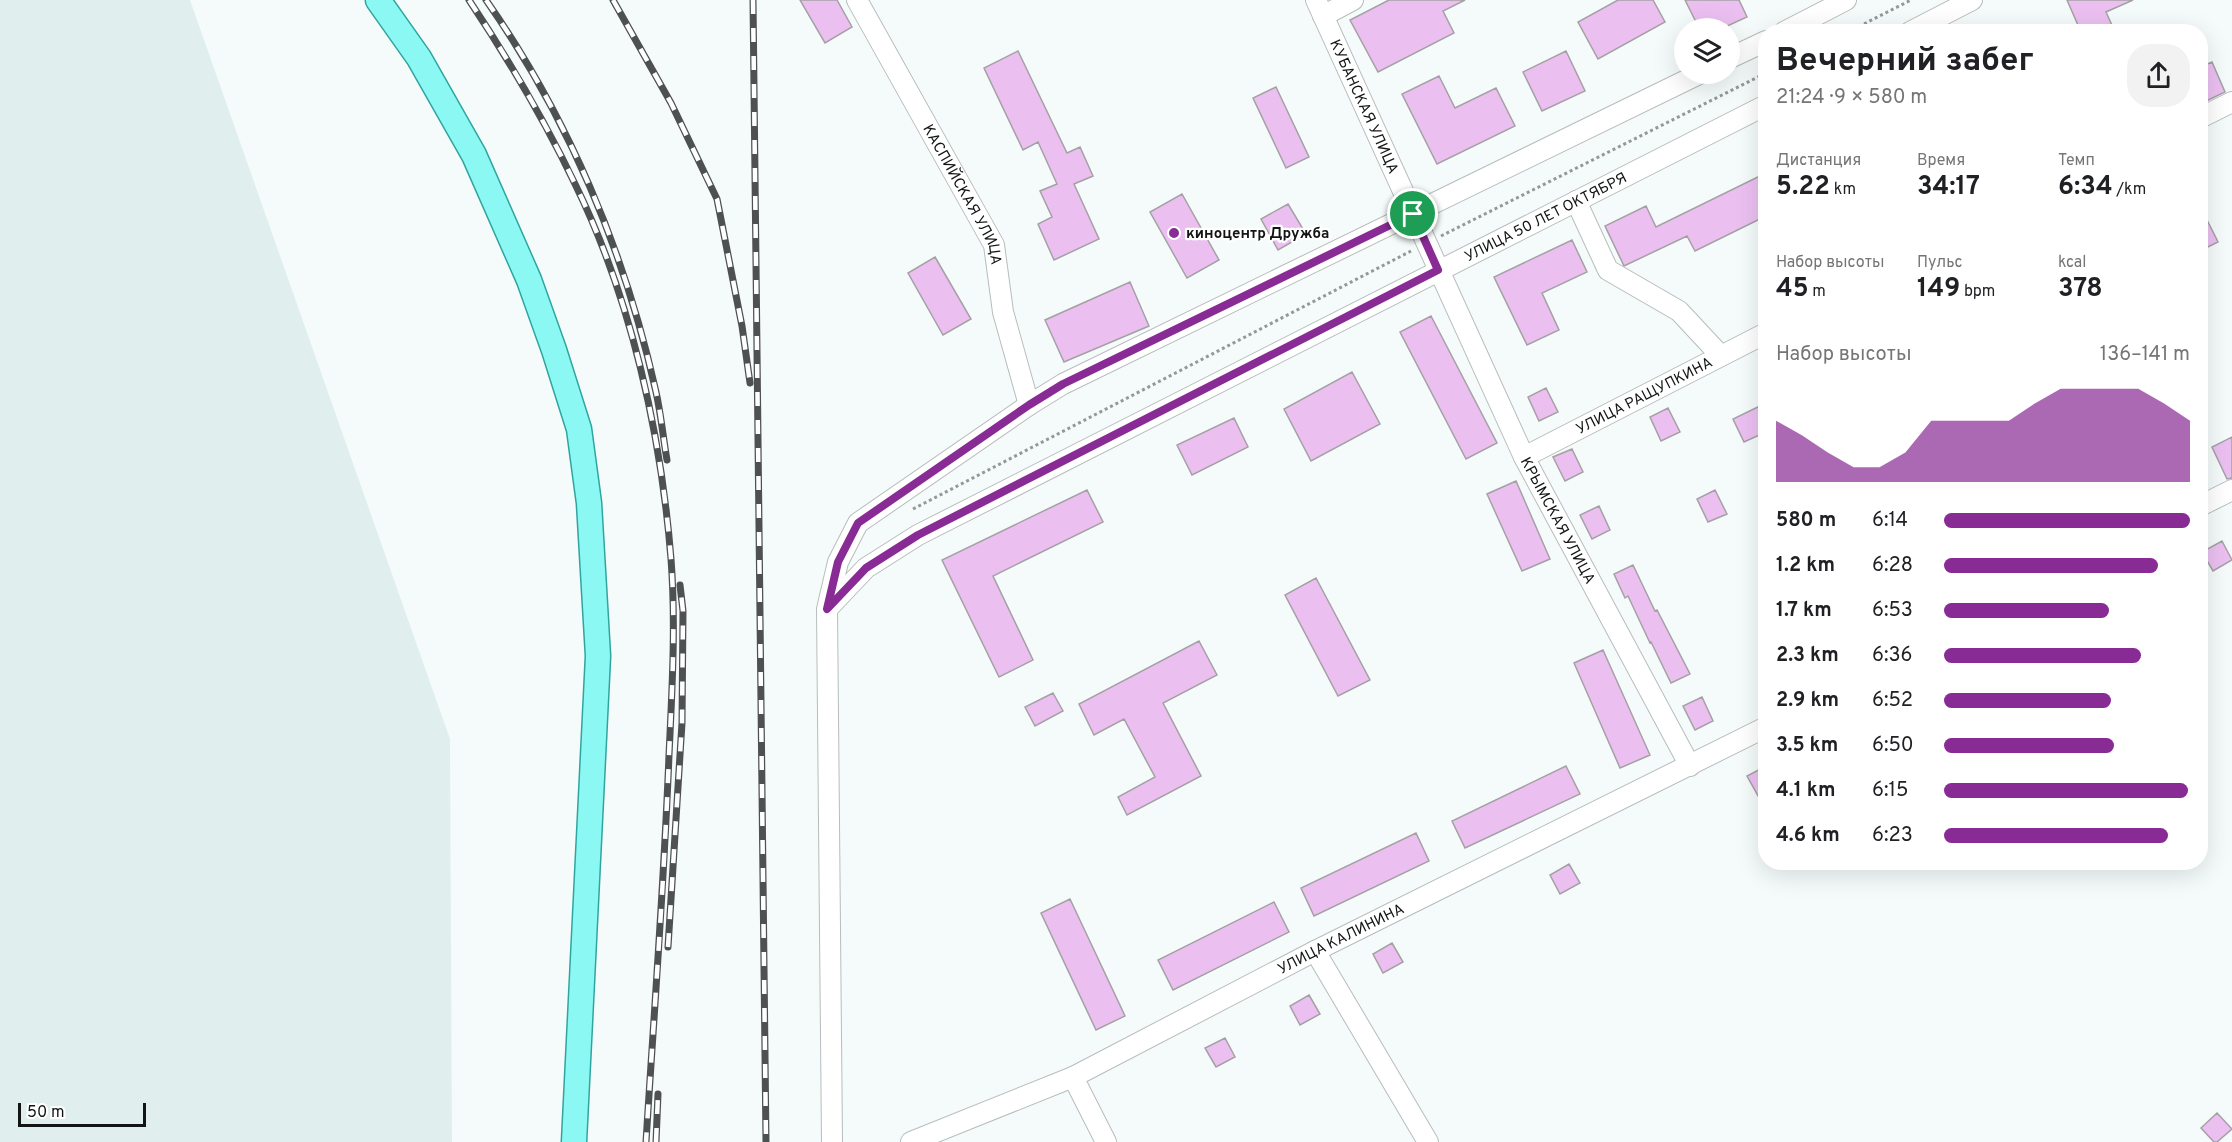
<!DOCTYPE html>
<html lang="ru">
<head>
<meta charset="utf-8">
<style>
	:root { --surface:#fff; --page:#f2f2f2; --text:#202124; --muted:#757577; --accent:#882b95 }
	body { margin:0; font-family:Overpass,sans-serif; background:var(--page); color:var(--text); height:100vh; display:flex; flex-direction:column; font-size:22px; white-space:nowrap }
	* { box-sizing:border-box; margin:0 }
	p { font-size:20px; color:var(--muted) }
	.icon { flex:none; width:33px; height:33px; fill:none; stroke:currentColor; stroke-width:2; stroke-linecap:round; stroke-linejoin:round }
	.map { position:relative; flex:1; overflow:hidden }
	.side { position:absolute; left:1758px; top:24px; width:450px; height:846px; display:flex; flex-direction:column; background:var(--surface); border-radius:24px; box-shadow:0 6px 24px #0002 }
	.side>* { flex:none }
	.controls { position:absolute; left:1674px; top:18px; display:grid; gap:12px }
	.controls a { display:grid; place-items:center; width:66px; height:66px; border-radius:50%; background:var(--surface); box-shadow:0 6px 24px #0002; font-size:30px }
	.scale { position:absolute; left:18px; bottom:15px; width:128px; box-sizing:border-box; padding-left:6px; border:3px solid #131515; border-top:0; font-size:16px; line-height:21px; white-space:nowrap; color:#131515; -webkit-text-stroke:4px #fff; paint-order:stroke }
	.pin { position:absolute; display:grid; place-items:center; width:51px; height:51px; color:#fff; margin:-26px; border:3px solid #fff; border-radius:50%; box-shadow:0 2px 6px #0007 }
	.round { display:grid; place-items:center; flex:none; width:63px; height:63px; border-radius:24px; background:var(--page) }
	.overview { display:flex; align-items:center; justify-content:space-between; height:102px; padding:0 18px }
	h1 { font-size:33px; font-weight:700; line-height:45px }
	.stats { display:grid; grid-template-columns:repeat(3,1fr); gap:9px; height:102px; padding:6px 18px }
	.stats div { display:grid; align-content:center }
	.stats b { font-size:26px; font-weight:700 }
	.stats small { font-size:16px; font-weight:400 }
	.stats p { font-size:16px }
	.chart { height:168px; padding:12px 18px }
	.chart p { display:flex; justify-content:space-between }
	.chart svg { width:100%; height:108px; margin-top:6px; fill:var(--accent); opacity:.7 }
	ul { padding:0 18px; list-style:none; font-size:20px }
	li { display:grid; grid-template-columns:96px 72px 1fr; align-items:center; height:45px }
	li i { height:15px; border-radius:8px; background:var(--accent) }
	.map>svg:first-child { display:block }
</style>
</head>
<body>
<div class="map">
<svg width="2232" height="1142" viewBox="0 0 2232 1142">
	<rect width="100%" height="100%" fill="#f5fbfa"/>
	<path fill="#e0efee" d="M0,0H190L450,739L452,1142H0Z"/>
	<path fill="#ebc0f1" stroke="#a4a0a4" stroke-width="1.5" d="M800,0H837L852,27L825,43Z
		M1389,0H1465L1443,11L1454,33L1378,72L1350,20Z
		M1618,0H1653L1665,22L1598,59L1578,22Z
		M1685,0H1739L1747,17L1723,28H1699Z
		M2067,0H2133L2106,12L2115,32H2081Z
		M1018,51L1067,153L1080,147L1093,176L1074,184L1099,239L1054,260L1038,224L1052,217L1040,191L1057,184L1038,142L1023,150L984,68Z
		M1566,51L1585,91L1542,111L1523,72Z
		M2212,62L2225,92L2200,104V67Z
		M1439,76L1455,108L1496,88L1515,126L1437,164L1402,94Z
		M1276,87L1309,157L1286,168L1253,98Z
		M1766,173V216L1695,251L1687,236L1624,266L1605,226L1646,206L1656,227Z
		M1182,194L1219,260L1187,278L1150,212Z
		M1288,204L1306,234L1278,250L1261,219Z
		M2200,206L2218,242L2200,251Z
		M1572,240L1587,272L1542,293L1559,330L1527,345L1494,277Z
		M935,257L971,319L943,335L908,273Z
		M1130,282L1149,326L1064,362L1045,320Z
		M1431,316L1497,443L1466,459L1400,332Z
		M1352,372L1380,424L1311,461L1284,409Z
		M1546,388L1558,412L1539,421L1528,397Z
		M1766,403V432L1744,442L1733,419Z
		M1668,408L1680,432L1661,441L1650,417Z
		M1234,418L1248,447L1192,475L1177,445Z
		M2232,437V478L2227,479L2212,447Z
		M1572,449L1583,472L1565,481L1553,457Z
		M1516,481L1550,559L1522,571L1487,494Z
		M1087,490L1103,522L993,576L1033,660L999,677L942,560Z
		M1715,490L1727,514L1708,522L1697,499Z
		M1599,506L1610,530L1592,539L1580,515Z
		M2222,541L2232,560L2213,571L2202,552Z
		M1633,565L1655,611L1657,610L1690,674L1671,683L1651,642L1650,643L1628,596L1625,598L1614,574Z
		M1316,578L1370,680L1338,696L1285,595Z
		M1199,641L1217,675L1163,703L1201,776L1127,815L1118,797L1155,777L1124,719L1094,735L1079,704Z
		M1603,650L1650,755L1620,768L1574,663Z
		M1053,693L1063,711L1035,726L1025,707Z
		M1702,697L1713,721L1695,730L1683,706Z
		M1566,766L1580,794L1465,848L1452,821Z
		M1766,766V810L1747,776Z
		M1416,833L1429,861L1314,916L1301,888Z
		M1569,864L1580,883L1560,894L1550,875Z
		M1070,899L1125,1016L1096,1030L1041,913Z
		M1274,902L1289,932L1173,990L1158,960Z
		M1392,943L1403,962L1383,973L1373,954Z
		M1309,995L1320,1014L1300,1025L1290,1006Z
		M1225,1038L1235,1057L1216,1067L1205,1048Z
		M2217,1113L2232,1129L2217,1142H2214L2201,1128Z"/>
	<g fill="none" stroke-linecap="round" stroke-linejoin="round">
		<defs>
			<g id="minor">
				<path id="s1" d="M857,0L994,245L1003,312L1029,405"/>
				<path id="s2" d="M1316,0L1524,457L1690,766"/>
				<path d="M1323,16L1353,0"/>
				<path d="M1784,32L1846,0"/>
				<path d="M1910,32L1972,0"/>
				<path d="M1730,58L1766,41"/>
				<path d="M2200,118L2232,102"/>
				<path d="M1576,201L1608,270L1679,311L1721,356"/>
				<path id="s3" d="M1524,457L1766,333"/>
				<path d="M2200,506L2232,490"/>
				<path id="s4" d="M829,607L866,568L918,535L1766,105"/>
				<path d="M1315,951L1428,1142"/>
				<path d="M1073,1077L1106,1142"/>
				<path d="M832,1142L827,609L838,562L858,523L1029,405L1063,384L1699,74"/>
				<path id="s5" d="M911,1142L1073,1077L1315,951L1766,727"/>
			</g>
			<path id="major" d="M378,0L419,58L474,155L529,280L554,350L579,429L589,503L598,656L574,1142"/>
		</defs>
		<use href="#minor" stroke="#b7bdbc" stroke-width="22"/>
		<use href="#major" stroke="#30a5a0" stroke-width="27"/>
		<path stroke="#949897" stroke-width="3" stroke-dasharray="3 3" stroke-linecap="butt" d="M1848,32L1911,0
			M1441,236L1766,73
			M913,509L1411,251"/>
		<use href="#minor" stroke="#fff" stroke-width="20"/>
		<use href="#major" stroke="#8cf8f3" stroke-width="24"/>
		<defs>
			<path id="rail" d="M469,0C509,60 545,121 576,186C631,299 661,433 671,559C676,624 672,690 669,755C664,884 654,1013 646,1142
				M486,0C568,117 625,252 656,392C661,414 663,437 667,460
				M613,0L671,103L717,199L742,326L750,383
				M753,0L766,1142
				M668,947L682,723L683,611L680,585
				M656,1142L658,1094"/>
		</defs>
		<use href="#rail" stroke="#4e5151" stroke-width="7"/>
		<use href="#rail" stroke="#fff" stroke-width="4.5" stroke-dasharray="14" stroke-linecap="butt"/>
	</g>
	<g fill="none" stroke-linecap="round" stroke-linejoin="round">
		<defs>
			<path id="route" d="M1413,214L1438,270L918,535L866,568L827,609L838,562L858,523L1029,405L1063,384Z"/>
		</defs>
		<use href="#route" stroke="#fff" stroke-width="12"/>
		<use href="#route" stroke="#882b95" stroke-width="8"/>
	</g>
	<circle fill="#882b95" stroke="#fff" stroke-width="2" cx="1174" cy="233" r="6"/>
	<g text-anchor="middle" stroke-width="4.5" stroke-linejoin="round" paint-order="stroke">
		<g font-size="15" fill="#131515" stroke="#fff">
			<text dy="5" stroke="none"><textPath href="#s2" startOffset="117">КУБАНСКАЯ УЛИЦА</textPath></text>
			<text dy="5" stroke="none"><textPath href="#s1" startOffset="222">КАСПИЙСКАЯ УЛИЦА</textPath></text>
			<text dy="5" stroke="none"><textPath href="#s4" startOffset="819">УЛИЦА 50 ЛЕТ ОКТЯБРЯ</textPath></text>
			<text dy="5" stroke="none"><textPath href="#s3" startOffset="135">УЛИЦА РАЩУПКИНА</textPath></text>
			<text dy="5" stroke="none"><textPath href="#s2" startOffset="574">КРЫМСКАЯ УЛИЦА</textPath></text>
			<text dy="5" stroke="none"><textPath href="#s5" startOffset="476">УЛИЦА КАЛИНИНА</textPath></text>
		</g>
		<g font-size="15" font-weight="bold" fill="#131515" stroke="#fff" text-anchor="start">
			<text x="1186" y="238">киноцентр Дружба</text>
		</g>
	</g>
</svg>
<div class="controls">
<a><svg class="icon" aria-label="layers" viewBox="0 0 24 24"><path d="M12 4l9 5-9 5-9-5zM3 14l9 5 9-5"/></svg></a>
</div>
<div class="scale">50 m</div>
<div class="pin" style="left:1413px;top:214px;background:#1e9e55"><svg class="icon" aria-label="arrive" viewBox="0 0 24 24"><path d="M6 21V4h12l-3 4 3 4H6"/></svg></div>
<section class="side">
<div class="overview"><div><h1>Вечерний забег</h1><p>21:24 · 9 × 580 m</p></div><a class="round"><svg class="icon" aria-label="share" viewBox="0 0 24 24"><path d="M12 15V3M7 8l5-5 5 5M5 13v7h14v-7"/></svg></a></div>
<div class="stats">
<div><p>Дистанция</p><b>5.22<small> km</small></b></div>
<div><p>Время</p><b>34:17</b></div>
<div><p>Темп</p><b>6:34<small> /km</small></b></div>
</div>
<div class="stats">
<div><p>Набор высоты</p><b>45<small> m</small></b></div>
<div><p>Пульс</p><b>149<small> bpm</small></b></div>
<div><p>kcal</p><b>378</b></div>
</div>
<div class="chart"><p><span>Набор высоты</span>136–141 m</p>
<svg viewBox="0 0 160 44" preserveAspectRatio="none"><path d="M0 44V19L10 25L20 32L30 38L40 38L50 32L60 19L70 19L80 19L90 19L100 12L110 6L120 6L130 6L140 6L150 12L160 19V44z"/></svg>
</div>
<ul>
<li><b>580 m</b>6:14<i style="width:100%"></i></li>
<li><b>1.2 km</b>6:28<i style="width:87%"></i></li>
<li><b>1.7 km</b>6:53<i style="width:67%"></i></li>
<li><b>2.3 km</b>6:36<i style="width:80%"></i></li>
<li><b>2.9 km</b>6:52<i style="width:68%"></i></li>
<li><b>3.5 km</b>6:50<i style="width:69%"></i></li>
<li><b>4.1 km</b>6:15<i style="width:99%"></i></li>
<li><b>4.6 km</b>6:23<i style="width:91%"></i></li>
</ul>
</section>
</div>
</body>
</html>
